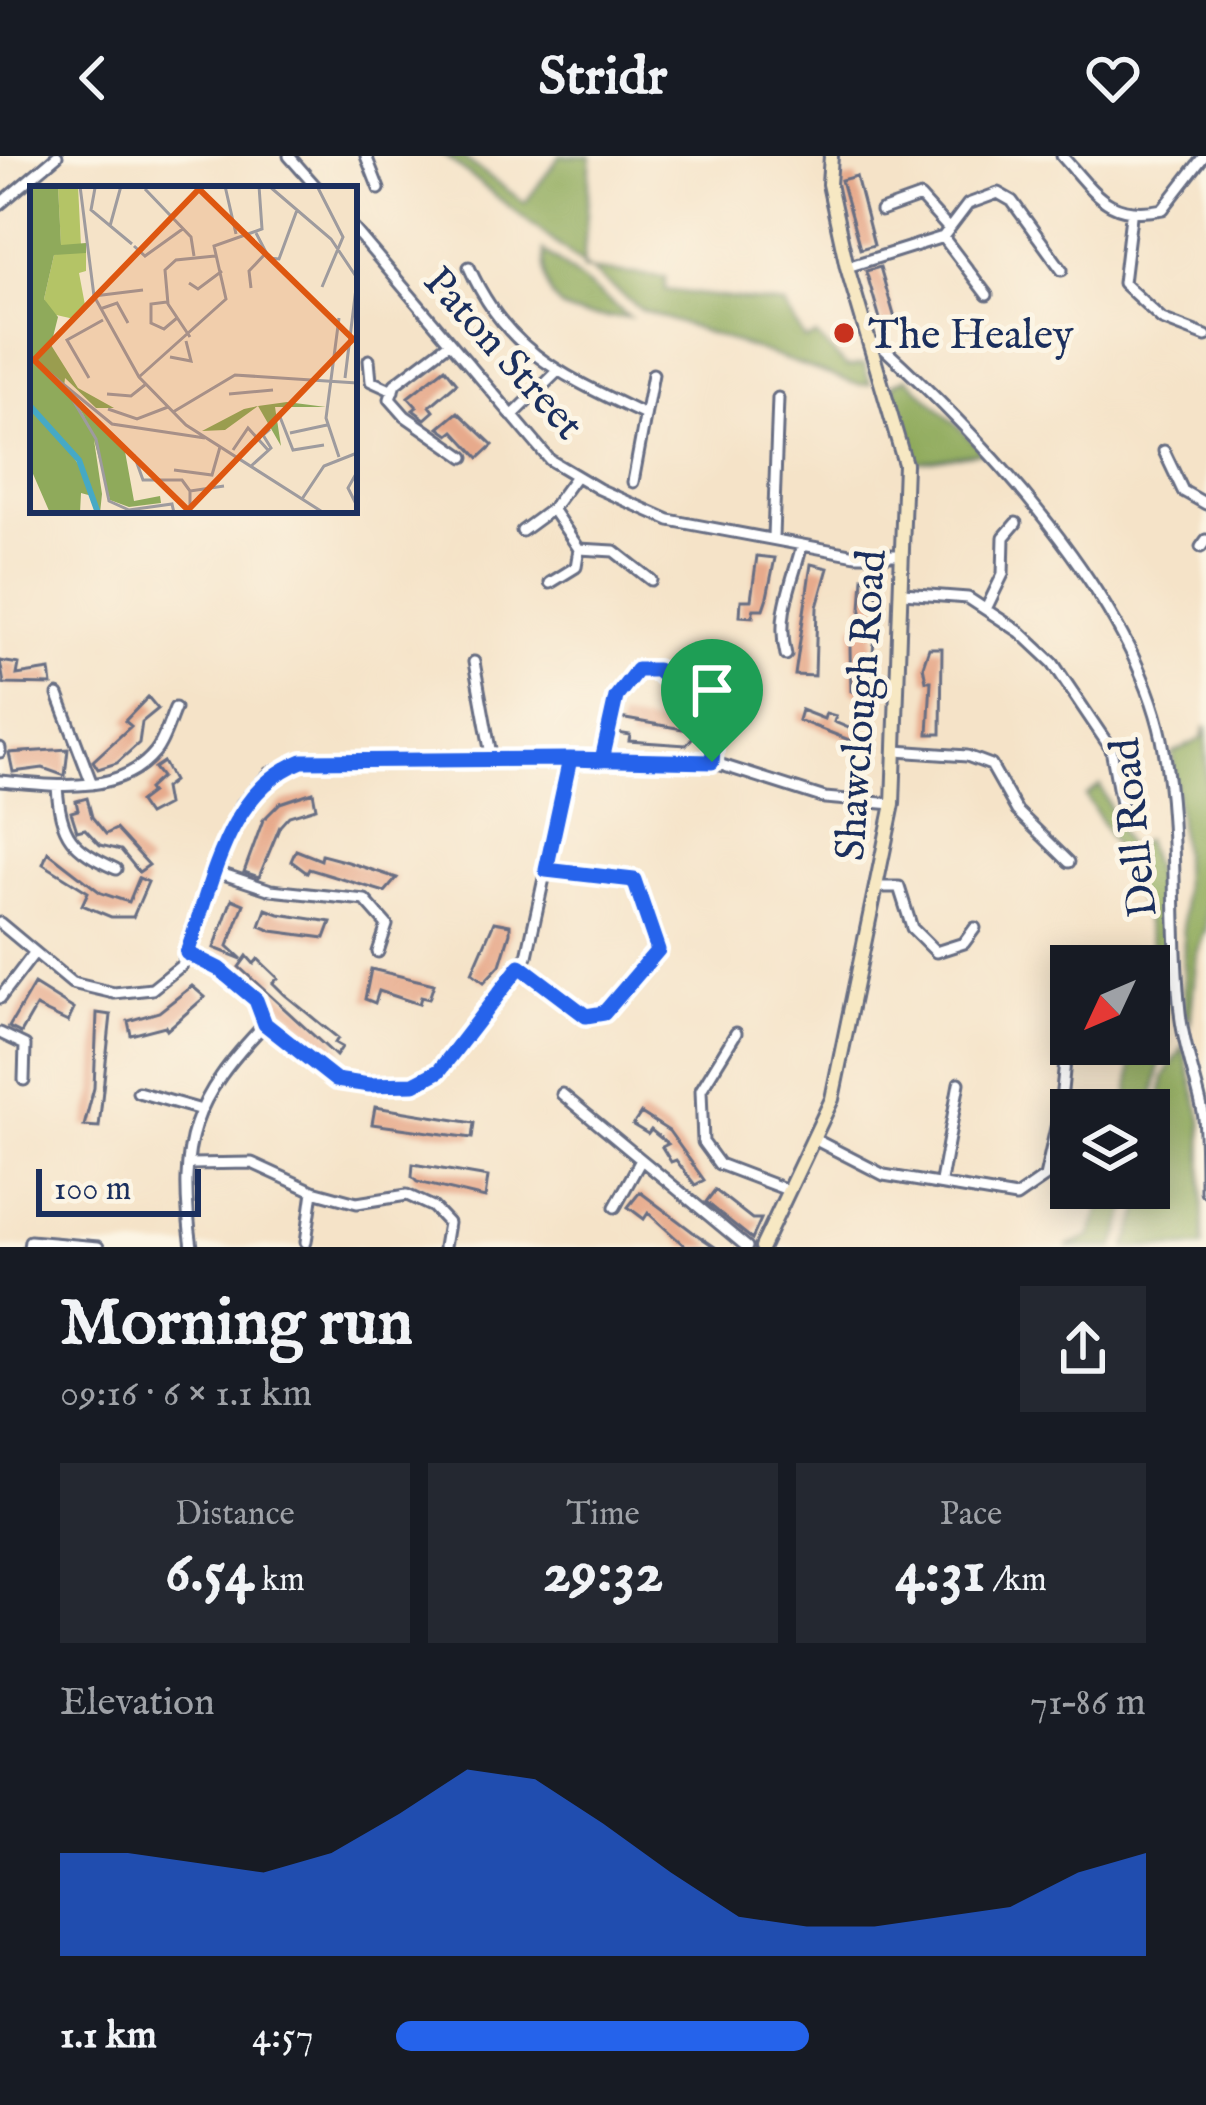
<!DOCTYPE html>
<html lang="en">
<head>
<meta charset="utf-8">
<style>
	:root { --surface:#171b24; --page:#242831; --text:#f1f3f6; --muted:#9ea1a6; --accent:#2563eb }
	body { margin:0; font-family:"IM FELL English",serif; background:var(--page); color:var(--text); height:100vh; display:flex; flex-direction:column; font-size:45px; white-space:nowrap }
	* { box-sizing:border-box; margin:0 }
	p { font-size:39px; color:var(--muted) }
	.icon { flex:none; width:66px; height:66px; fill:none; stroke:currentColor; stroke-width:2; stroke-linecap:round; stroke-linejoin:round }
	.map { position:relative; height:1091px; overflow:hidden }
	.details { display:flex; flex-direction:column; background:var(--surface); flex:1 }
	.details>* { flex:none }
	.needle { width:78px; rotate:226deg }
	.fabs { position:absolute; left:1050px; top:789px; display:grid; gap:24px }
	.fabs a { display:grid; place-items:center; width:120px; height:120px; border-radius:0px; background:var(--surface); box-shadow:0 6px 30px #0003; font-size:60px }
	.scale { position:absolute; left:36px; bottom:30px; width:165px; box-sizing:border-box; padding-left:12px; border:6px solid #1b2f5e; border-top:0; font-size:33px; line-height:42px; white-space:nowrap; color:#1b2f5e; -webkit-text-stroke:9px #fcf5e5; paint-order:stroke }
	.pin { position:absolute; display:grid; place-items:center; width:102px; height:102px; color:#fff; margin:-123px -51px; border-radius:50% 50% 50% 0; rotate:-45deg; box-shadow:0 0 12px #0007 }
	.pin .icon { rotate:45deg }
	.round { display:grid; place-items:center; flex:none; width:126px; height:126px; border-radius:0px; background:var(--page) }
	.head { display:flex; align-items:center; justify-content:space-between; height:204px; padding:0 60px }
	h1 { font-size:66px; font-weight:700; line-height:90px }
	.stats { display:grid; grid-template-columns:repeat(3,1fr); gap:18px; height:204px; padding:12px 60px }
	.stats div { display:grid; align-content:center; border-radius:0px; background:var(--page); text-align:center }
	.stats b { font-size:60px; font-weight:700 }
	.stats small { font-size:33px; font-weight:400 }
	.stats p { font-size:33px }
	.chart { height:336px; padding:24px 60px }
	.chart p { display:flex; justify-content:space-between }
	.chart svg { width:100%; height:216px; margin-top:12px; fill:var(--accent); opacity:.7 }
	ul { padding:0 60px; list-style:none; font-size:39px }
	li { display:grid; grid-template-columns:192px 144px 1fr; align-items:center; height:90px }
	li i { height:30px; border-radius:15px; background:var(--accent) }
	header { display:flex; justify-content:space-between; align-items:center; height:156px; padding:0 60px; background:var(--surface); font-size:54px; font-weight:700 }
	.map>svg:first-child { display:block }
</style>
</head>
<body>
<header><svg class="icon" aria-label="back" viewBox="0 0 24 24"><path d="M15 5l-7 7 7 7"/></svg>Stridr<svg class="icon" aria-label="heart" viewBox="0 0 24 24"><path d="M12 20l-8-8c-3-5 5-10 8-4 3-6 11-1 8 4z"/></svg></header>
<div class="map">
<svg width="1206" height="1091" viewBox="0 0 1206 1091">
	<rect width="100%" height="100%" fill="#fcf5e5"/>
	<filter id="ink" filterUnits="userSpaceOnUse"><feTurbulence type="fractalNoise" baseFrequency=".00833" numOctaves="2"/><feDisplacementMap in="SourceGraphic" scale="24" xChannelSelector="R" yChannelSelector="G"/><feConvolveMatrix kernelMatrix="1 2 1 2 8 2 1 2 1" color-interpolation-filters="sRGB"/></filter>
	<filter id="wash" filterUnits="userSpaceOnUse"><feTurbulence type="fractalNoise" baseFrequency=".004" numOctaves="4" result="noise"/><feDisplacementMap in="SourceGraphic" scale="48" xChannelSelector="R" yChannelSelector="G"/><feGaussianBlur stdDeviation="2.7" result="paint"/><feColorMatrix in="noise" values="0 0 0 0 0 0 0 0 0 0 0 0 0 0 0 0 0 1.4 0 .05"/><feComposite in="paint" operator="in"/></filter>
	<g filter="url(#wash)">
		<rect width="100%" height="100%" fill="#f5e3c8"/>
		<path fill="#8faa5b" stroke="#556c5c" stroke-width="3" d="M445,0H461L525,47L560,0H591L583,113L665,121V134L784,149L805,184L816,180L847,211L864,208L870,228L859,229L641,154Z
			M544,95L629,161C570,162 544,161 544,95Z
			M907,222L984,296L912,307L893,228Z
			M1206,570V772L1197,797L1190,867L1185,856L1182,698L1172,597L1201,583Z
			M1100,629L1128,692L1145,684C1177,775 1169,874 1149,967V954H1127L1133,888H1149C1149,868 1151,851 1154,833C1161,773 1116,689 1086,640Z
			M1183,891L1202,964L1203,1091H1126L1149,1032L1164,921Z
			M1107,1032H1133L1115,1091H1067L1090,1081Z"/>
		<g id="blocks">
			<path fill="#e7aa8c" d="M856,20L874,89L860,93L841,24Z
				M880,111L896,166L882,170L866,115Z
				M445,212L457,227L430,250L434,255L425,263L413,254L417,251L408,241Z
				M458,256L493,289L479,302L454,275L449,279L439,272Z
				M757,400L775,402L767,441L763,453H753V461L740,460L741,444H751Z
				M811,408L828,412L817,451L815,520L795,519Z
				M863,421L878,426L870,541L851,535L850,492L853,468L860,469Z
				M929,492H942L941,578H928L931,525H926L923,510Z
				M0,505L19,508L17,519L50,514L52,529L4,528Z
				M148,541L158,553L142,566L139,587L117,607L98,613L93,605L131,570L125,565Z
				M801,554L824,563L826,557L836,560L834,566L861,577L857,587L798,564Z
				M620,562L694,575L693,581L686,589L629,585L630,579L617,577Z
				M68,593L65,620L43,612L13,616L9,597Z
				M163,606L173,625L164,632L167,649L148,659L139,646L151,637L148,633L161,621L154,612Z
				M313,636L316,652L289,660L280,670L259,721L244,716L263,664L280,647Z
				M87,642L92,661L106,678L116,673L149,709L139,716L121,694L100,689L85,673L77,675L71,656L78,654L76,645Z
				M296,694L321,704L322,699L348,706L397,722L385,736L309,713L307,717L291,705Z
				M48,696L101,737L122,744L129,746L139,722L148,726L133,761H111L82,749L88,736L43,708Z
				M232,743L244,748L228,790L242,803L214,792Z
				M266,753L279,758L331,766L325,782L272,775L260,770Z
				M494,766L510,769V777L500,809L484,826L472,817Z
				M247,800L254,808L258,803L278,822L273,827L285,839L338,882L335,887L342,891L336,900L239,811Z
				M371,813L434,828L429,843L421,841L419,848L379,835L375,847L365,843Z
				M34,828L74,853L68,866L36,851L21,877L9,871Z
				M192,830L205,841L167,874L165,870L131,879L128,865L159,856Z
				M97,857L111,859L99,971L84,970L94,932Z
				M375,951L474,967L472,982L372,968Z
				M641,957L669,975L704,1024L695,1029L676,1004L671,1006L662,991L668,988L651,974L648,978L633,969Z
				M413,1008L488,1021L485,1042L417,1026L412,1021Z
				M715,1034L752,1063H761L752,1083L706,1046Z
				M640,1036L693,1076L715,1091H686L648,1057L644,1063L628,1051Z"/>
		</g>
	</g>
	<g filter="url(#ink)">
		<use href="#blocks" fill-opacity="0" stroke="#676e83" stroke-width="3"/>
		<g fill="none" stroke-linecap="round" stroke-linejoin="round">
			<defs>
				<path id="street" d="M289,0L318,33
					M366,0L379,33
					M1062,0C1096,38 1108,64 1163,53L1204,0
					M0,48L57,0
					M881,55L920,41L948,72
					M1131,60L1123,127L1162,163L1206,180
					M354,73L550,304L599,333L669,364L856,399H903
					M943,81L987,139
					M469,111C507,197 564,220 643,258
					M847,111L943,81L968,48L998,37L1012,45L1062,114
					M449,187L395,228L390,243L405,260L464,301
					M869,189L879,188C984,283 1132,441 1162,583C1180,674 1170,765 1180,856C1183,891 1198,927 1204,962C1206,985 1206,1011 1206,1035
					M369,204L371,225L393,235
					M512,260L555,218
					M1164,295L1183,335L1206,348
					M576,320L552,353L579,393L614,395L651,424
					M633,326L653,218
					M522,375L552,353
					M773,381L778,242
					M1201,391L1206,384
					M550,427L576,411L579,393
					M903,437L968,442L1020,476L1053,507L1111,593L1121,648
					M987,451L1003,418L1004,381L1016,367
					M786,499C776,459 792,428 802,389
					M474,506L492,604
					M58,539L92,628
					M0,592V596
					M896,595L967,600L991,609L1017,655L1069,706
					M601,604L616,541L637,514L657,515L715,570L712,606
					M0,625C49,629 119,641 155,596C164,585 169,566 175,552
					M57,630C60,680 72,693 116,713
					M217,716L271,734L365,744L387,769L378,796
					M880,731H899L912,772L936,796L964,787L975,772
					M0,767L72,827L114,837L152,833L182,809L242,648L270,617L301,606H712L825,642L893,648
					M187,797L219,813L256,844L265,868L336,924L414,928L439,915L527,800L570,603
					M520,810L586,860L604,857L658,794L633,724L546,714
					M0,842L35,796
					M0,877L25,889L24,924
					M736,877L701,934L703,986L719,1008L785,1033
					M138,936L198,953
					M562,938L747,1091
					M814,983L884,1019L1016,1041L1045,1021L1060,954L1071,847
					M190,1008L252,1007L313,1035L357,1047L407,1039L433,1051L448,1067L444,1091
					M941,1025L959,927
					M615,1051L641,1004
					M306,1086L313,1035
					M29,1091L30,1085L98,1091
					M192,1091C177,986 193,943 265,868"/>
				<path id="secondary" d="M762,1091L832,943L893,648L905,308L847,111L829,28L831,0"/>
			</defs>
			<use href="#street" stroke="#676e83" stroke-width="15"/>
			<use href="#secondary" stroke="#676e83" stroke-width="18"/>
			<use href="#street" stroke="#fff" stroke-width="9"/>
			<use href="#secondary" stroke="#f7e8c3" stroke-width="12"/>
		</g>
	</g>
	<g fill="none" stroke-linecap="round" stroke-linejoin="round" filter="url(#ink)">
		<defs>
			<path id="route" d="M712,606L570,603L302,605C226,635 213,727 187,797L219,813L256,844L265,868L336,924L369,929L414,928L439,915L520,810L586,860L604,857L658,794L634,724L546,714L570,603L602,604L616,541L637,514H657L715,570L712,606"/>
		</defs>
		<use href="#route" stroke="#fff" stroke-width="24"/>
		<use href="#route" stroke="#2563eb" stroke-width="15"/>
	</g>
	<circle fill="#c8321e" stroke="#fcf5e5" stroke-width="4.5" cx="844" cy="177" r="12"/>
	<g text-anchor="middle" stroke-width="10" stroke-linejoin="round" paint-order="stroke">
		<g font-size="42" fill="#1b2f5e" stroke="#fcf5e5" text-anchor="start">
			<text x="868" y="192">The Healey</text>
		</g>
		<g font-size="42" fill="#1b2f5e" stroke="#fcf5e5">
			<text transform="translate(505 196) rotate(48)" y="15">Paton Street</text>
			<text transform="translate(859 549) rotate(-86)" y="15">Shawclough Road</text>
			<text transform="translate(1132 672) rotate(-96)" y="15">Dell Road</text>
		</g>
	</g>
	<g transform="translate(30 30)">
		<rect width="327" height="327" fill="#f5e3c8"/>
		<path d="M28,0H48L51,60H31ZM42,64L56,67V85L49,87L55,119L44,133L22,128L14,113L24,69Z" fill="#b4c466"/>
		<path d="M0,0H28L31,59L56,57V67L24,69L14,113L28,131L21,159L48,202L84,222H66L35,192L34,201L56,233L39,206L94,260L104,315L130,310L131,317L99,321L80,314L64,254L72,308L70,327L50,272L0,218ZM257,216L296,221H245L251,260L228,220L195,244L172,245L214,223L228,220ZM0,222L32,253L60,297L62,310L51,307L50,327H20L0,281Z" fill="#8faa5b"/>
		<path fill="none" stroke="#46a9c5" stroke-width="6" d="M0,220L49,274L68,327"/>
		<path fill="none" stroke="#9e9b9e" stroke-width="3" d="M50,0L64,110L109,191L156,239L294,327M195,0L206,48M239,0L301,53L327,92M287,0L313,51L292,101M65,2L61,24L102,58M115,3L161,51L164,70M80,40L91,0M226,47L239,72L249,73L267,24M104,60L115,70L154,42M159,97L168,103L192,85M221,102L219,85L236,67M64,110L113,104M137,116L121,118V137L134,143L147,132M70,123L87,117L98,137M309,132L296,232L309,271M160,151L138,118L135,84L146,74L185,70M0,171L82,238L175,252M140,171L161,175L156,155M109,191L196,113L184,60L232,43L229,0M59,192L37,154L73,134M315,192L327,94M37,204L66,253L79,315L99,324L142,318L144,327M77,208L101,210L116,198M199,208L243,204M78,223L107,233L138,221M143,226L205,189L327,197M250,231L263,264L294,259M260,247L297,239M203,264L218,242L238,264M104,269L113,294H152L160,305M220,281L241,262L233,249L240,243M144,284L182,289L190,261M327,286L318,302L327,320M272,313L294,280L327,267M160,327V305L194,300"/>
		<path fill="#de5710" fill-opacity="0.15" stroke="#de5710" stroke-width="6" d="M169,3L323,153L158,324L4,174Z"/>
		<rect width="327" height="327" fill="none" stroke="#1b2f5e" stroke-width="6"/>
	</g>
</svg>
<div class="fabs">
<a><svg class="needle" viewBox="-14 -14 28 28"><path d="M0-13l5 13h-10z" fill="#e53935"/><path d="M0 13l5-13h-10z" fill="#9ea1a6"/></svg></a>
<a><svg class="icon" aria-label="layers" viewBox="0 0 24 24"><path d="M12 4l9 5-9 5-9-5zM3 14l9 5 9-5"/></svg></a>
</div>
<div class="scale">100 m</div>
<div class="pin" style="left:712px;top:606px;background:#1e9e55"><svg class="icon" aria-label="arrive" viewBox="0 0 24 24"><path d="M6 21V4h12l-3 4 3 4H6"/></svg></div>
</div>
<section class="details">
<div class="head"><div><h1>Morning run</h1><p>09:16 · 6 × 1.1 km</p></div><a class="round"><svg class="icon" aria-label="share" viewBox="0 0 24 24"><path d="M12 15V3M7 8l5-5 5 5M5 13v7h14v-7"/></svg></a></div>
<div class="stats">
<div><p>Distance</p><b>6.54<small> km</small></b></div>
<div><p>Time</p><b>29:32</b></div>
<div><p>Pace</p><b>4:31<small> /km</small></b></div>
</div>
<div class="chart"><p><span>Elevation</span>71–86 m</p>
<svg viewBox="0 0 160 44" preserveAspectRatio="none"><path d="M0 44V23L10 23L20 25L30 27L40 23L50 15L60 6L70 8L80 17L90 27L100 36L110 38L120 38L130 36L140 34L150 27L160 23V44z"/></svg>
</div>
<ul>
<li><b>1.1 km</b>4:57<i style="width:55%"></i></li>
</ul>
</section>
</body>
</html>
